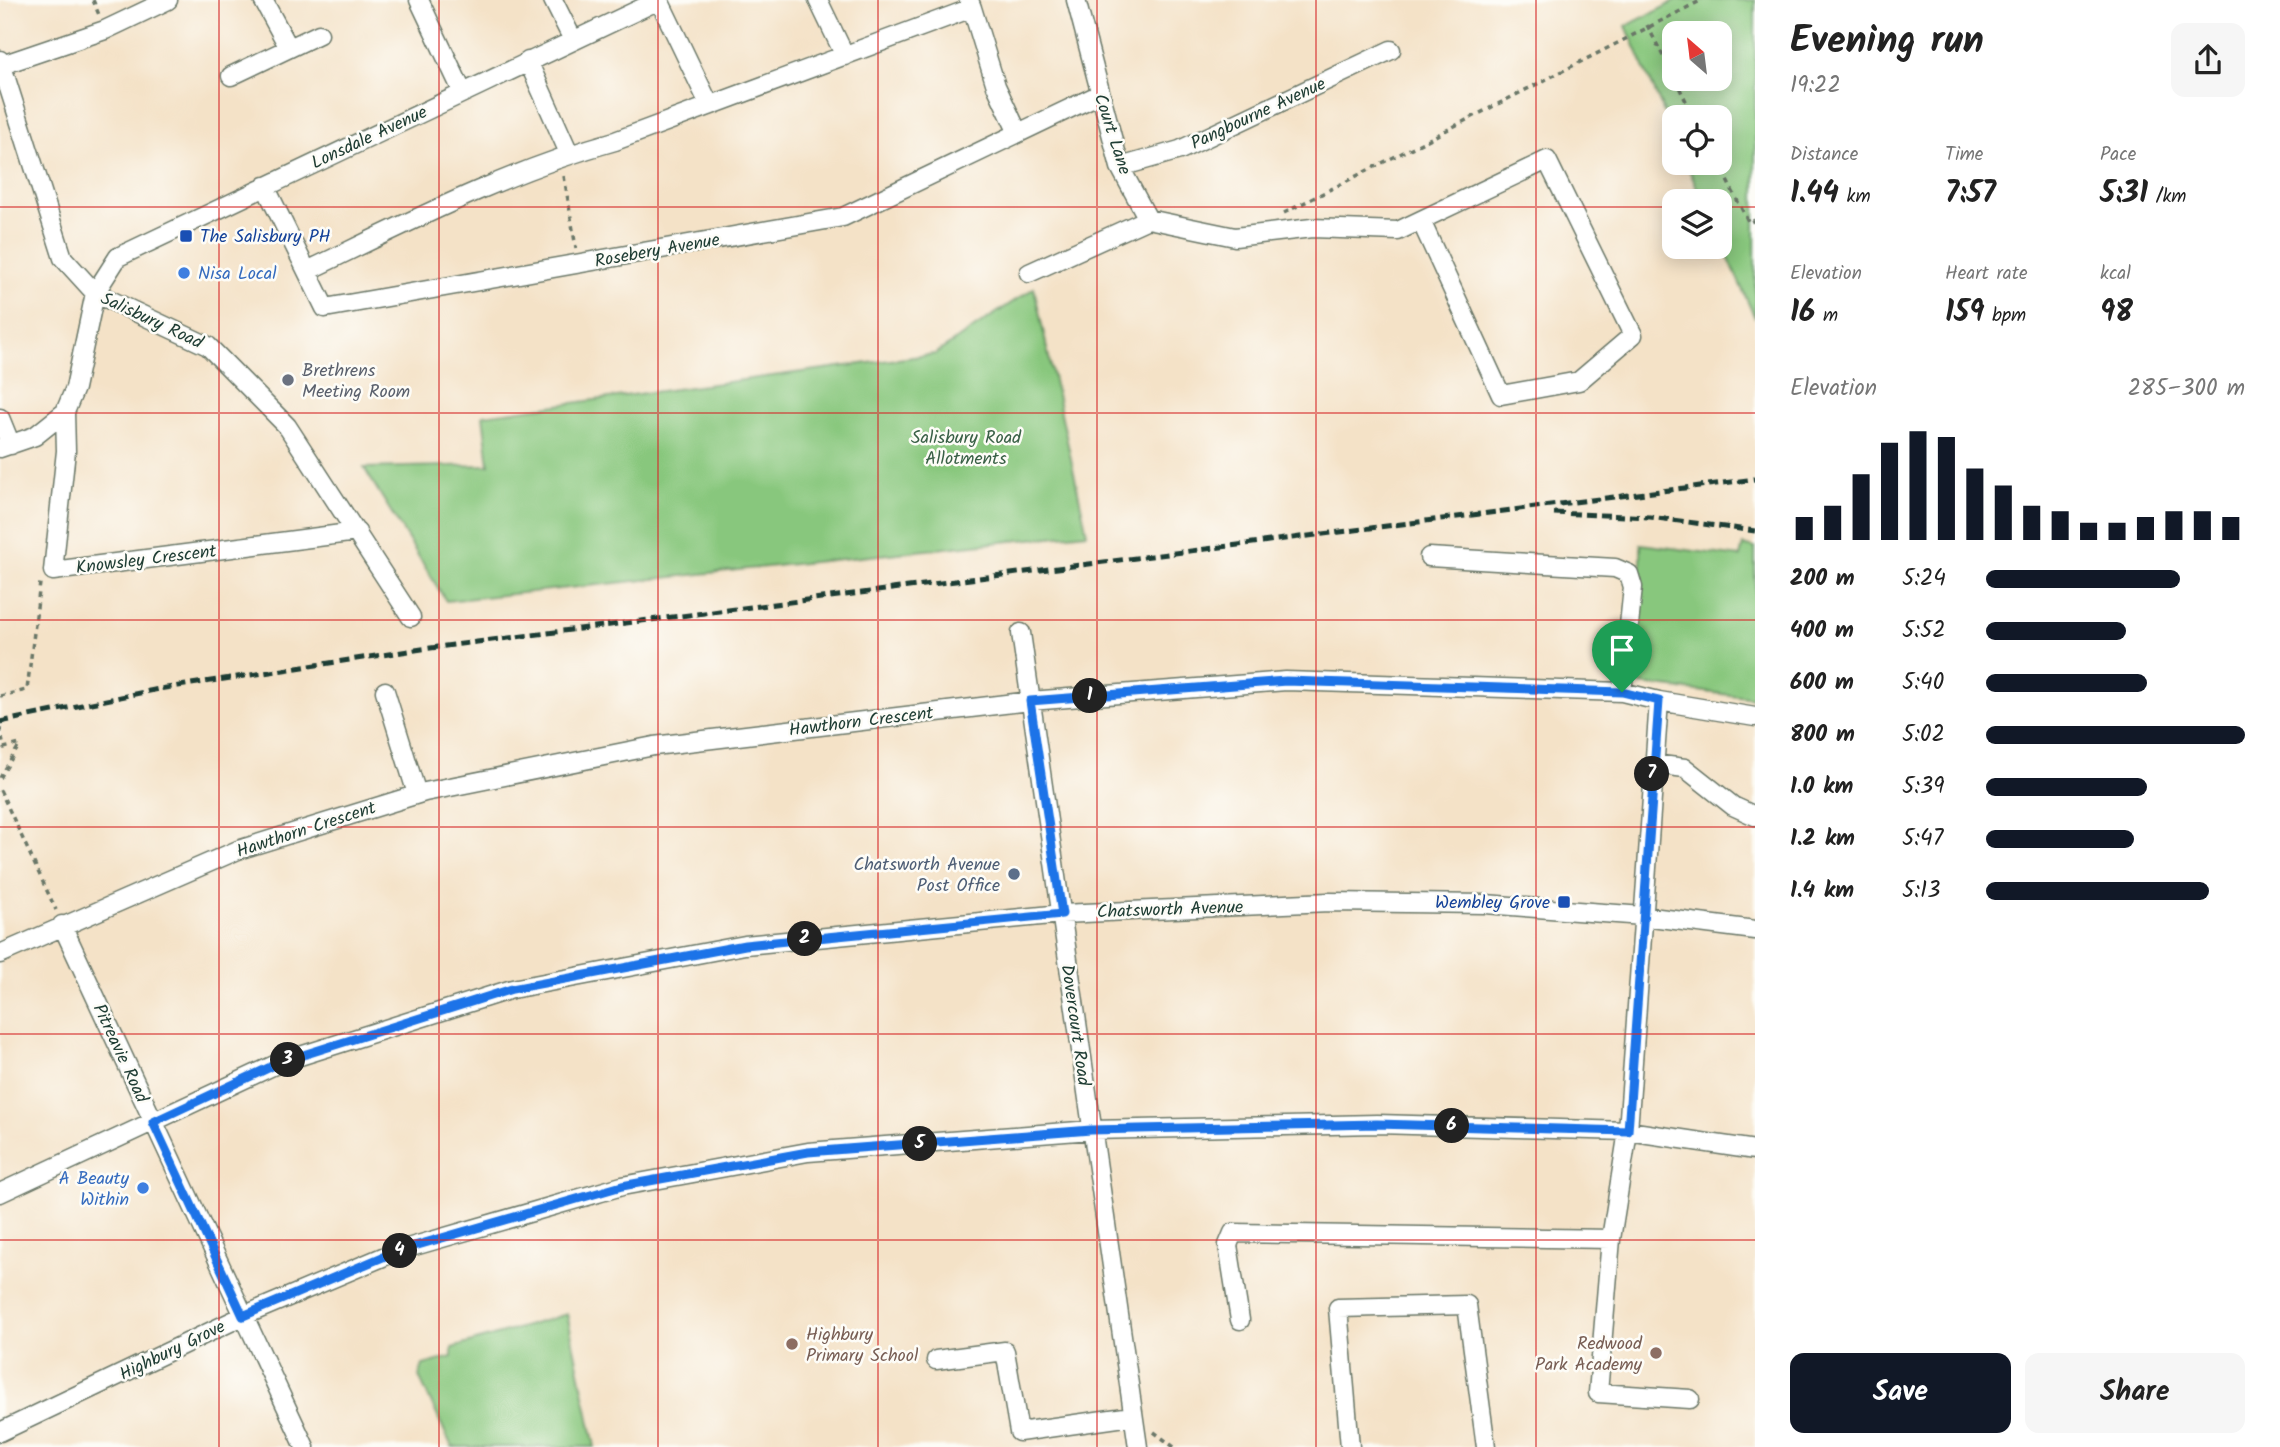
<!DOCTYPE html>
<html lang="en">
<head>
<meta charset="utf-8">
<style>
	:root { --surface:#fff; --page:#f6f6f6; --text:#222; --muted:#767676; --accent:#111827 }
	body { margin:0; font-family:Kalam,sans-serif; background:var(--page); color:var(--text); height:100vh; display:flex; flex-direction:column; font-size:26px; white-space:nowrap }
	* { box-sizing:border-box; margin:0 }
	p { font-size:23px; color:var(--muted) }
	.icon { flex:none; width:38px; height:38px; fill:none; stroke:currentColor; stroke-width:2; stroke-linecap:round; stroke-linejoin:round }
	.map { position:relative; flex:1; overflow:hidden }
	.side { display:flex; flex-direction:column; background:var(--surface); width:525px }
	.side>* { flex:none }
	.needle { width:46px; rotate:332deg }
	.controls { position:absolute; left:1662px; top:21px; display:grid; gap:14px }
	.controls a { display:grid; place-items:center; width:70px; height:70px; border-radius:14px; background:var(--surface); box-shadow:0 4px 18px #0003; font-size:35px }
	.pin { position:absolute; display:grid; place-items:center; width:60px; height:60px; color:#fff; margin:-72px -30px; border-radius:50% 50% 50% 0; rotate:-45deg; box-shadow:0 0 7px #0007 }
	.pin .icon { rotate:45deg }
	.km { position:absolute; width:35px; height:35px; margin:-18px; border-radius:50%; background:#222; color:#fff; font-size:19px; line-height:35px; text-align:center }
	.round { display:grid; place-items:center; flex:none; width:74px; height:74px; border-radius:14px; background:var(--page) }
	.summary { display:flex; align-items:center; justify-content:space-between; height:119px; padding:0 35px }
	h1 { font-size:38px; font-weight:800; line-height:52px }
	.metrics { display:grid; grid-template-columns:repeat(3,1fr); gap:10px; height:119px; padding:7px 35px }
	.metrics div { display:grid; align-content:center }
	.metrics b { font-size:30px; font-weight:800 }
	.metrics small { font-size:19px; font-weight:400 }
	.metrics p { font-size:19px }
	.chart { height:196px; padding:14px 35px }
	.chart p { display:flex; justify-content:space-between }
	.chart svg { width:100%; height:126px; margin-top:7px; stroke:var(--accent); stroke-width:6 }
	.action { display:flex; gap:14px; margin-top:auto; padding:14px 35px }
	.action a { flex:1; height:80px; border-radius:14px; background:var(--accent); color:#fff; font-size:28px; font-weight:800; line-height:80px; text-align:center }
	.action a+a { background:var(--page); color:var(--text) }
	ul { padding:0 35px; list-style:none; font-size:23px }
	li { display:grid; grid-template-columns:112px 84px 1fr; align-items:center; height:52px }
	li i { height:18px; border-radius:9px; background:var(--accent) }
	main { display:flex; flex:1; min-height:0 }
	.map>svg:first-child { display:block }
</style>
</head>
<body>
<main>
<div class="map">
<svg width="1755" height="1447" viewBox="0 0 1755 1447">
	<rect width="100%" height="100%" fill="#fdfcf7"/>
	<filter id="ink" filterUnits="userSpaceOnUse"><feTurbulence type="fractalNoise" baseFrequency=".0143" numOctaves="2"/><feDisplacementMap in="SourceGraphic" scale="14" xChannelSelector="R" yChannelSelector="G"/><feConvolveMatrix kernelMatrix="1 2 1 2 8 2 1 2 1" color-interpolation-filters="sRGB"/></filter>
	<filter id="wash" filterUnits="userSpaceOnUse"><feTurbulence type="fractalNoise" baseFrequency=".00686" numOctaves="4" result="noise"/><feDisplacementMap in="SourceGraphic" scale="28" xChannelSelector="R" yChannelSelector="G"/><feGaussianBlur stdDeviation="1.57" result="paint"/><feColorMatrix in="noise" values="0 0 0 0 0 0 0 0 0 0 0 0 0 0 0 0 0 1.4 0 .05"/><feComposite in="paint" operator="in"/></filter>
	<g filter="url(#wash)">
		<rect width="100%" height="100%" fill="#f4e2c7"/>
		<path fill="#88c77d" stroke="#548258" stroke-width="2" fill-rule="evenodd" d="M1678,0H1755V318L1720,239V201H1703L1686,163H1720V117H1675V137L1626,26ZM1675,33H1720V79H1675Z
			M1034,288L1087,533L446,601L364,468L489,465L483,415L935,354Z
			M1641,544L1740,557L1743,545L1755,548V698L1633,683L1641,581Z
			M567,1314L595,1447H452L419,1377L423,1365L452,1357V1348Z"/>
	</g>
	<g filter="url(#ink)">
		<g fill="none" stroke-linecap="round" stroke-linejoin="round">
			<defs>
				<path id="minor" d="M263,0L289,48
					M419,0L463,93
					M553,0L573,40
					M659,0L709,104
					M818,0L845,56
					M1076,0L1120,167L1148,219L1235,237L1312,228L1398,231L1547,160L1633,335L1579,381L1501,395L1421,221
					M972,8L996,86L1018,133
					M0,60L63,258L95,293L208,346L287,426L411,617
					M528,61L569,153
					M2,65L105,30L168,0
					M231,76L319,34
					M1120,167L1180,150L1391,50
					M265,186L325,308L843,217L1100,94
					M307,271C407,223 507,171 615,141L972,8L969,0
					M1029,273L1148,219
					M65,412L66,451L53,571L357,532
					M0,418L11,445
					M0,448L35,436L65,412L75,388L95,293L118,257L659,0
					M1429,557L1615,568L1629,574L1633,587L1622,692
					M1021,633L1138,1447
					M385,691L417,794
					M1659,701L1628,1131L1611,1239L1598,1393L1690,1399
					M1653,764L1685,768L1733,806L1755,816
					M62,925L305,1447
					M0,954L238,850L425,792L654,746L1030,701L1286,681L1622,692L1659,701L1755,717
					M0,1193L281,1062L512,989L745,945L1062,914L1329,902L1485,904L1643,916L1755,930
					M1240,1320L1228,1245L1233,1233L1611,1239
					M936,1360L1005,1351L1019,1432L1132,1416
					M0,1432L243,1316L397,1251L622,1186L808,1152L1091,1130L1377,1124L1628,1131L1755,1150
					M1350,1447L1338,1308L1467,1305L1486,1447"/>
			</defs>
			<use href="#minor" stroke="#6a7767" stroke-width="21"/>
			<path stroke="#6a7767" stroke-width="3.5" stroke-dasharray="5 5" stroke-linecap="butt" d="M93,0L99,15
				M1647,25L1675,79
				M1675,79L1694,117
				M1718,163L1749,223L1755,220
				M564,176L576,248
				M1284,213L1702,0
				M0,696L27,690L40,583
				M0,728L4,748L20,744
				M0,778L20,744
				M0,790L56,910
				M1154,1432L1174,1447"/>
			<use href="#minor" stroke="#fff" stroke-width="18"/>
			<path stroke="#1f3d34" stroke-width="5" stroke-dasharray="10 5" stroke-linecap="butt" d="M1554,513L1650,517L1755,531
				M0,722L159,689L422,649L1755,479"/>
		</g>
	</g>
	<g fill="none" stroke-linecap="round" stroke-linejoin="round" filter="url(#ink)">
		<defs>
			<path id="route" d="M1286,681L1622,692L1659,701L1628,1131L1377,1124L1091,1130L808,1152L622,1186L397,1251L243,1316L153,1122L281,1062L512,989L745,945L1062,914L1030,701Z"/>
		</defs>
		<use href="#route" stroke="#fff" stroke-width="14"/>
		<use href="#route" stroke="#1a73e8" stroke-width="9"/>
	</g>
	<path fill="none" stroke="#d62828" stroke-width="2" stroke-opacity="0.55" d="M219,0V1447M439,0V1447M658,0V1447M878,0V1447M1097,0V1447M1316,0V1447M1536,0V1447M0,207H1675M1720,207H1755M0,413H1755M0,620H1755M0,827H1755M0,1034H1755M0,1240H1755"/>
	<g fill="#1a4fb4" stroke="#fdfcf7" stroke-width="2.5">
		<rect x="179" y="229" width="14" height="14" rx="3.5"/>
		<rect x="1557" y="895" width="14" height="14" rx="3.5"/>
	</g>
	<g fill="#3f7fe0" stroke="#fdfcf7" stroke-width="2.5">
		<circle cx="184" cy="273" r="7"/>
		<circle cx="143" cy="1188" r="7"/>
	</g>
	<circle fill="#6b7280" stroke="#fdfcf7" stroke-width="2.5" cx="288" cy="380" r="7"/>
	<circle fill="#5c6f8a" stroke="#fdfcf7" stroke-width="2.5" cx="1014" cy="874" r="7"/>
	<g fill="#8d6e63" stroke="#fdfcf7" stroke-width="2.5">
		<circle cx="792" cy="1344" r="7"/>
		<circle cx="1656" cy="1353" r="7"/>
	</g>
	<g text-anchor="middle" stroke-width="5" stroke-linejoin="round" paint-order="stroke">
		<g font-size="18" fill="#1f3d34" stroke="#fdfcf7">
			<text transform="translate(1258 113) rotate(-25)" y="6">Pangbourne Avenue</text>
			<text transform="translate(1113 134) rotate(72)" y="6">Court Lane</text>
			<text transform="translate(369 137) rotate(-25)" y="6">Lonsdale Avenue</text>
			<text transform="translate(657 250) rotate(-10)" y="6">Rosebery Avenue</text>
			<text transform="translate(152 320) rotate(25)" y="6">Salisbury Road</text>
			<text transform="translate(146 559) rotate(-7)" y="6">Knowsley Crescent</text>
			<text transform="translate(861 721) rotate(-7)" y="6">Hawthorn Crescent</text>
			<text transform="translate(306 829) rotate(-18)" y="6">Hawthorn Crescent</text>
			<text transform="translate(1170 909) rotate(-2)" y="6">Chatsworth Avenue</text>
			<text transform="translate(1076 1025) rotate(82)" y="6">Dovercourt Road</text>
			<text transform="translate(121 1053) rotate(65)" y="6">Pitreavie Road</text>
			<text transform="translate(172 1350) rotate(-26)" y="6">Highbury Grove</text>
		</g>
		<g font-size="18" fill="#164399" stroke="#fdfcf7" text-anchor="start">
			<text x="200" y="242">The Salisbury PH</text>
			<text x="1550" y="908" text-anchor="end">Wembley Grove</text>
		</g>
		<g font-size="18" fill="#366cbe" stroke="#fdfcf7" text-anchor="start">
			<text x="198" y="279">Nisa Local</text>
			<text x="129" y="1184" text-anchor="end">A Beauty<tspan x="129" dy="21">Within</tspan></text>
		</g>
		<g font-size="18" fill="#5b616d" stroke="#fdfcf7" text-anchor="start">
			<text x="302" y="376">Brethrens<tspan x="302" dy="21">Meeting Room</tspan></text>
		</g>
		<g font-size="18" fill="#396046" stroke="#fdfcf7">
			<text x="966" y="443">Salisbury Road<tspan x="966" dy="21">Allotments</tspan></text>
		</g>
		<g font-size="18" fill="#4e5e75" stroke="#fdfcf7" text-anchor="end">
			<text x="1000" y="870">Chatsworth Avenue<tspan x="1000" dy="21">Post Office</tspan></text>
		</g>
		<g font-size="18" fill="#785e54" stroke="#fdfcf7" text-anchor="start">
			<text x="806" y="1340">Highbury<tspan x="806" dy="21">Primary School</tspan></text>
			<text x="1642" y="1349" text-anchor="end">Redwood<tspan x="1642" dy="21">Park Academy</tspan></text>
		</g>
	</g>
</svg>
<div class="controls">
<a><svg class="needle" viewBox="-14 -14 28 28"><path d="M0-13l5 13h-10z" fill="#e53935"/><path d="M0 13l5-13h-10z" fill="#767676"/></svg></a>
<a><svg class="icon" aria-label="locate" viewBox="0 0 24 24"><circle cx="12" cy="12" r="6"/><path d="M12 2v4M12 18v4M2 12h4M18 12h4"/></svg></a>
<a><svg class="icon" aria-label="layers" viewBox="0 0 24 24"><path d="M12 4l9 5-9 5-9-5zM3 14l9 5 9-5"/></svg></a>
</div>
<div class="pin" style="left:1622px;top:692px;background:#1e9e55"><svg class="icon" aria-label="arrive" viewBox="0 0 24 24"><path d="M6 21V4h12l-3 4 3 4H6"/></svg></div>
<b class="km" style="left:1090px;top:696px">1</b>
<b class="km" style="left:805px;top:939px">2</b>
<b class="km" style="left:288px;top:1060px">3</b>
<b class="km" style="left:400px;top:1251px">4</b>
<b class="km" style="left:920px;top:1144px">5</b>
<b class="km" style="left:1452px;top:1126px">6</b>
<b class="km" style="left:1652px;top:774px">7</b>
</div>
<section class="side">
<div class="summary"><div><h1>Evening run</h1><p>19:22</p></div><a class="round"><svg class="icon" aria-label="share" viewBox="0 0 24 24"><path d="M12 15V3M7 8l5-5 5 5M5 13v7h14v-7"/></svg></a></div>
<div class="metrics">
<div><p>Distance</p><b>1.44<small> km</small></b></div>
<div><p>Time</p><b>7:57</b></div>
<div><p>Pace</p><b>5:31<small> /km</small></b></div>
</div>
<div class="metrics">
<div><p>Elevation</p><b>16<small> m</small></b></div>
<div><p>Heart rate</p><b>159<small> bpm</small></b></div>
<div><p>kcal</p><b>98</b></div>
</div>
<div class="chart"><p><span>Elevation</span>285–300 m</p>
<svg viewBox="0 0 160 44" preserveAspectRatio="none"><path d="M5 44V36M15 44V32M25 44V21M35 44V10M45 44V6M55 44V8M65 44V19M75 44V25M85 44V32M95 44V34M105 44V38M115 44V38M125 44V36M135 44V34M145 44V34M155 44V36"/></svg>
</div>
<ul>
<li><b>200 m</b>5:24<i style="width:75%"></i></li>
<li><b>400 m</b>5:52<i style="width:54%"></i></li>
<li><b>600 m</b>5:40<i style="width:62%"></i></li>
<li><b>800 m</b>5:02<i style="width:100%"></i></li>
<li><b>1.0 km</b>5:39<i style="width:62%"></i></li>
<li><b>1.2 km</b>5:47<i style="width:57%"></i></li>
<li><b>1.4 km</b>5:13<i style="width:86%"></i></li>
</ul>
<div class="action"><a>Save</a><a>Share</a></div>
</section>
</main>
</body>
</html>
